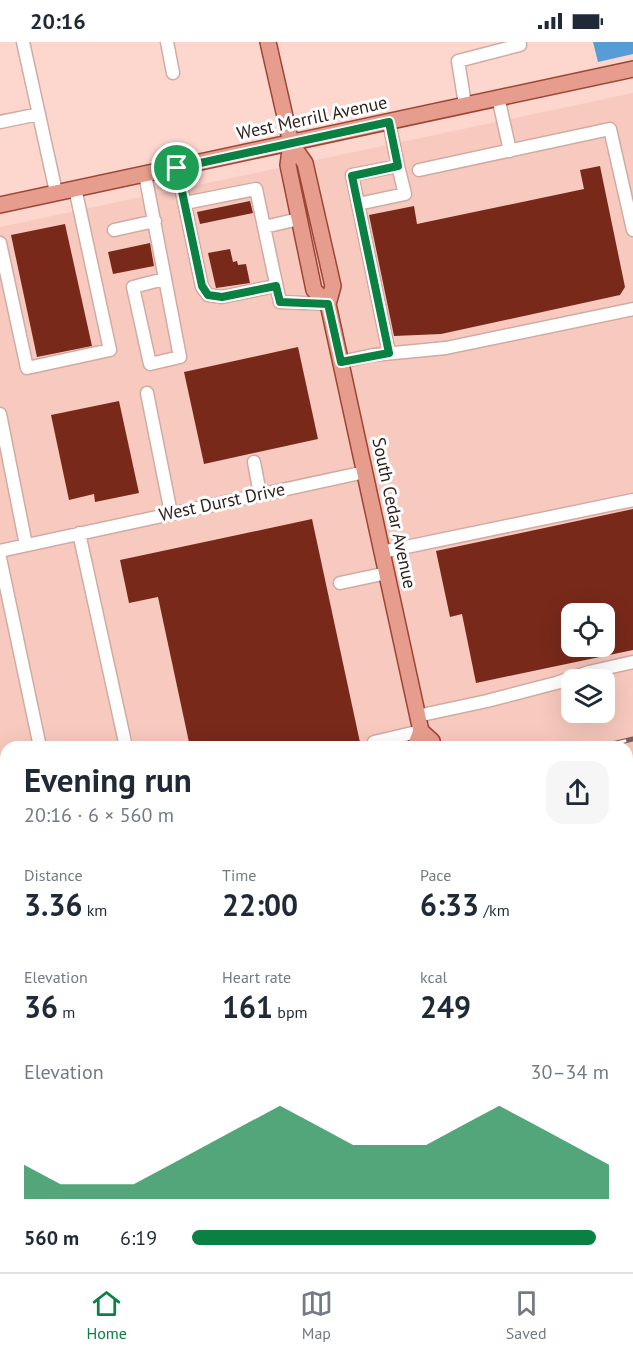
<!DOCTYPE html>
<html lang="en">
<head>
<meta charset="utf-8">
<style>
	:root { --surface:#fff; --page:#f6f6f7; --text:#1f2937; --muted:#747a83; --line:#e0e1e3; --accent:#0b8043 }
	body { margin:0; font-family:"PT Sans",sans-serif; background:var(--page); color:var(--text); height:100vh; display:flex; flex-direction:column; font-size:22px; white-space:nowrap }
	* { box-sizing:border-box; margin:0 }
	p { font-size:20px; color:var(--muted) }
	.icon { flex:none; width:33px; height:33px; fill:none; stroke:currentColor; stroke-width:2; stroke-linecap:round; stroke-linejoin:round }
	.map { position:relative; flex:1; overflow:hidden }
	.drawer { position:absolute; left:0px; top:699px; width:633px; height:531px; display:flex; flex-direction:column; background:var(--surface); border-radius:18px 18px 0 0; box-shadow:0 6px 24px #0002 }
	.drawer>* { flex:none }
	.controls { position:absolute; left:561px; top:561px; display:grid; gap:12px }
	.controls a { display:grid; place-items:center; width:54px; height:54px; border-radius:12px; background:var(--surface); box-shadow:0 6px 24px #0002; font-size:30px }
	.pin { position:absolute; display:grid; place-items:center; width:51px; height:51px; color:#fff; margin:-26px; border:3px solid #fff; border-radius:50%; box-shadow:0 2px 6px #0007 }
	.round { display:grid; place-items:center; flex:none; width:63px; height:63px; border-radius:18px; background:var(--page) }
	.headline { display:flex; align-items:center; justify-content:space-between; height:102px; padding:0 24px }
	h1 { font-size:33px; font-weight:700; line-height:45px }
	.metrics { display:grid; grid-template-columns:repeat(3,1fr); gap:9px; height:102px; padding:6px 24px }
	.metrics div { display:grid; align-content:center }
	.metrics b { font-size:30px; font-weight:700 }
	.metrics small { font-size:16px; font-weight:400 }
	.metrics p { font-size:16px }
	.chart { height:168px; padding:12px 24px }
	.chart p { display:flex; justify-content:space-between }
	.chart svg { width:100%; height:108px; margin-top:6px; fill:var(--accent); opacity:.7 }
	ul { padding:0 24px; list-style:none; font-size:20px }
	li { display:grid; grid-template-columns:96px 72px 1fr; align-items:center; height:45px }
	li i { height:15px; border-radius:8px; background:var(--accent) }
	.status { display:flex; justify-content:space-between; align-items:center; height:42px; padding:0 30px; background:var(--surface); direction:ltr }
	.status svg { height:16px; fill:currentColor }
	.menu { display:flex; justify-content:space-around; align-items:center; height:84px; border-top:2px solid var(--line); background:var(--surface); font-size:16px; color:var(--muted) }
	.menu a { display:grid; justify-items:center; gap:3px }
	.menu .active { color:var(--accent) }
	.map>svg:first-child { display:block }
</style>
</head>
<body>
<div class="status"><b>20:16</b><svg viewBox="0 0 49 12"><path d="M0 12V9h3v3zM5 12V6h3v6zM10 12V3h3v9zM15 12V0h3v12zM26 1h20v11H26zM47 4h2v5h-2z"/></svg></div>
<div class="map">
<svg width="633" height="1230" viewBox="0 0 633 1230">
	<rect width="100%" height="100%" fill="#fdd6cd"/>
	<path fill="#f8c9be" fill-rule="evenodd" d="M633,51V1230H0V185ZM572,572H604V604H572ZM572,638H604V670H572ZM6,705H627V1224H6Z"/>
	<path fill="#569cd7" d="M593,0H633V12L598,20Z"/>
	<path fill="#78291a" fill-rule="evenodd" d="M600,124L625,245L620,253L441,292L394,294L369,173L414,164L417,182L584,147L580,128Z
		M250,159L253,171L200,182L197,170Z
		M65,182L92,304L37,315L11,193Z
		M150,201L154,224L113,232L108,210Z
		M230,207L233,220L237,219L238,223L246,222L250,241L216,246L208,211Z
		M298,305L318,397L204,422L184,330Z
		M119,359L139,451L95,460L94,452L69,458L51,373Z
		M633,467V608L476,641L462,572L450,575L436,509ZM572,572H604V604H572Z
		M312,477L361,705H190L158,555L129,561L120,518Z"/>
	<g fill="none" stroke-linecap="round" stroke-linejoin="round">
		<defs>
			<path id="minor" d="M23,0L56,150
				M167,0L173,31
				M498,55L510,109
				M465,62L458,19L520,3L519,0
				M0,80L39,72
				M389,80L398,124L352,133L389,311
				M177,126L202,245L208,253L222,255L275,244
				M419,128L610,87L633,188
				M145,132L180,315L150,322L133,245L164,237
				M185,161L256,147L264,185
				M358,162L405,152L398,124
				M299,177L264,185L280,260L328,262
				M114,188L155,179
				M0,201L27,326L110,308L75,146
				M341,320L373,313L446,306L633,267
				M147,351L171,471
				M0,372L26,503
				M254,420L260,452
				M79,491L126,705
				M0,509L365,430
				M382,510L633,458
				M0,516L40,705
				M340,541L387,531
				M417,674L487,659L556,641L589,630L633,620
				M375,705L374,700L421,689
				M627,748L633,747
				M0,762L6,760
				M0,1093L6,1107
				M92,1224L93,1230
				M251,1224L252,1230
				M357,1224L358,1230
				M482,1224L483,1230
				M8,1230V1224"/>
			<path id="major" d="M268,0L291,101L305,121L333,244L328,262L421,689L432,699L433,705
				M291,101L288,123L314,248L328,262
				M0,163L633,27
				M415,705L421,689
				M535,1224L537,1230"/>
		</defs>
		<use href="#minor" stroke="#d1aba3" stroke-width="15"/>
		<use href="#major" stroke="#9c4635" stroke-width="18"/>
		<use href="#minor" stroke="#fff" stroke-width="12"/>
		<use href="#major" stroke="#e79d8e" stroke-width="15"/>
		<defs>
			<path id="rail" d="M600,705L633,697
				M0,851L6,849"/>
		</defs>
		<use href="#rail" stroke="#78615c" stroke-width="5"/>
		<use href="#rail" stroke="#fff" stroke-width="3" stroke-dasharray="9" stroke-linecap="butt"/>
	</g>
	<g fill="none" stroke-linecap="round" stroke-linejoin="round">
		<defs>
			<path id="route" d="M389,80L398,124L352,134L389,311L341,320L328,262L280,260L276,244L222,255L208,253L202,244L177,126Z"/>
		</defs>
		<use href="#route" stroke="#fff" stroke-width="12"/>
		<use href="#route" stroke="#0b8043" stroke-width="8"/>
	</g>
	<g text-anchor="middle" stroke-width="6" stroke-linejoin="round" paint-order="stroke">
		<g font-size="18" fill="#2d1f1c" stroke="#fff">
			<text transform="translate(312 76) rotate(-12)" y="6">West Merrill Avenue</text>
			<text transform="translate(222 460) rotate(-12)" y="6">West Durst Drive</text>
			<text transform="translate(394 471) rotate(78)" y="6">South Cedar Avenue</text>
		</g>
	</g>
</svg>
<div class="controls">
<a><svg class="icon" aria-label="locate" viewBox="0 0 24 24"><circle cx="12" cy="12" r="6"/><path d="M12 2v4M12 18v4M2 12h4M18 12h4"/></svg></a>
<a><svg class="icon" aria-label="layers" viewBox="0 0 24 24"><path d="M12 4l9 5-9 5-9-5zM3 14l9 5 9-5"/></svg></a>
</div>
<div class="pin" style="left:177px;top:126px;background:#1e9e55"><svg class="icon" aria-label="arrive" viewBox="0 0 24 24"><path d="M6 21V4h12l-3 4 3 4H6"/></svg></div>
<section class="drawer">
<div class="headline"><div><h1>Evening run</h1><p>20:16 · 6 × 560 m</p></div><a class="round"><svg class="icon" aria-label="share" viewBox="0 0 24 24"><path d="M12 15V3M7 8l5-5 5 5M5 13v7h14v-7"/></svg></a></div>
<div class="metrics">
<div><p>Distance</p><b>3.36<small> km</small></b></div>
<div><p>Time</p><b>22:00</b></div>
<div><p>Pace</p><b>6:33<small> /km</small></b></div>
</div>
<div class="metrics">
<div><p>Elevation</p><b>36<small> m</small></b></div>
<div><p>Heart rate</p><b>161<small> bpm</small></b></div>
<div><p>kcal</p><b>249</b></div>
</div>
<div class="chart"><p><span>Elevation</span>30–34 m</p>
<svg viewBox="0 0 160 44" preserveAspectRatio="none"><path d="M0 44V30L10 38L20 38L30 38L40 30L50 22L60 14L70 6L80 14L90 22L100 22L110 22L120 14L130 6L140 14L150 22L160 30V44z"/></svg>
</div>
<ul>
<li><b>560 m</b>6:19<i style="width:97%"></i></li>
</ul>
</section>
</div>
<nav class="menu">
<a class="active"><svg class="icon" aria-label="home" viewBox="0 0 24 24"><path d="M3 11l9-7 9 7M6 9v11h12V9"/></svg>Home</a>
<a><svg class="icon" aria-label="map" viewBox="0 0 24 24"><path d="M3 6l6-2 6 2 6-2v14l-6 2-6-2-6 2zM9 4v14M15 6v14"/></svg>Map</a>
<a><svg class="icon" aria-label="saved" viewBox="0 0 24 24"><path d="M7 4h10v16l-5-4-5 4z"/></svg>Saved</a>
</nav>
</body>
</html>
